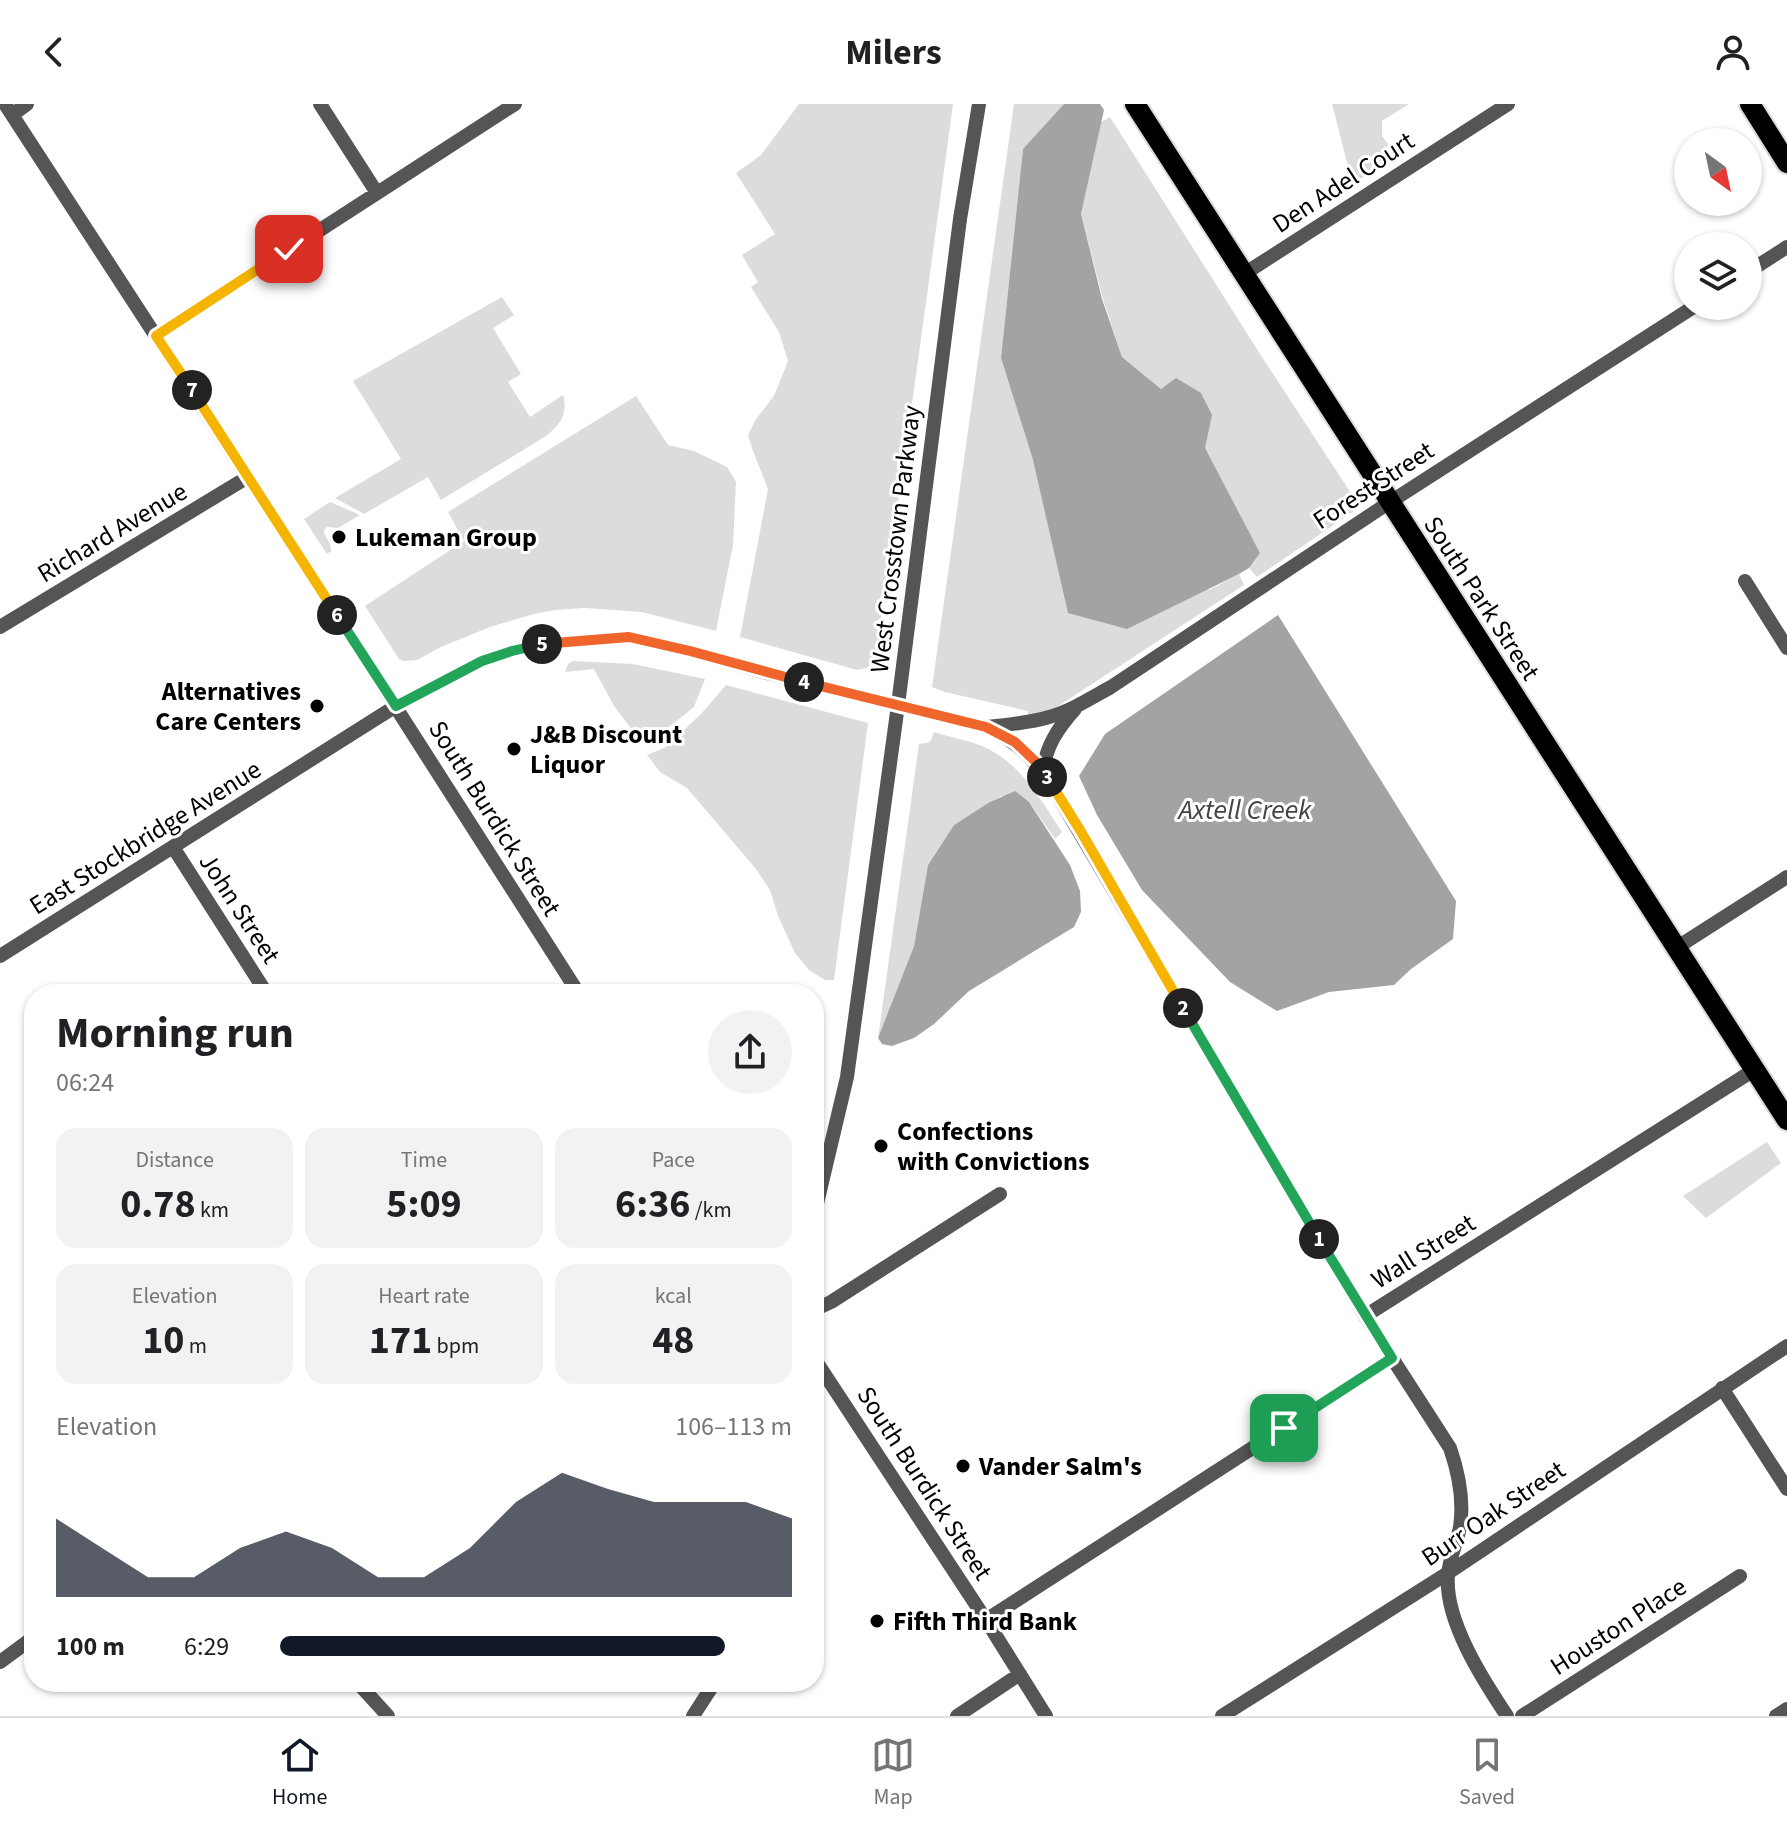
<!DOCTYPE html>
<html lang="en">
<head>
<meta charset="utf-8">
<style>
	:root { --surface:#fff; --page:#f2f2f2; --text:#202124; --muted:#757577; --line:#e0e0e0; --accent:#111827 }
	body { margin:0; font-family:"Source Sans 3",sans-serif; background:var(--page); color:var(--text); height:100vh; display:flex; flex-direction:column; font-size:30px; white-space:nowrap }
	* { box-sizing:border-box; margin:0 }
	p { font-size:26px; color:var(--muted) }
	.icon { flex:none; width:44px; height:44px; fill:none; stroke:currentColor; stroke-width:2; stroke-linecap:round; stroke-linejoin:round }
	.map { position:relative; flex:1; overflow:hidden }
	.side { position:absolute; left:24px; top:880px; width:800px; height:708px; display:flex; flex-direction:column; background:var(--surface); border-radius:32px; box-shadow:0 2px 6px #0004 }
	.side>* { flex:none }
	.needle { width:52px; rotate:147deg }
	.buttons { position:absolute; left:1674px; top:24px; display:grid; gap:16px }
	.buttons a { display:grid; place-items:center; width:88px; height:88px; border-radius:50%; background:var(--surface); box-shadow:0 2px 6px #0004; font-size:40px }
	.pin { position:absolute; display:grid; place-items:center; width:68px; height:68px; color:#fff; margin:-34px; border-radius:16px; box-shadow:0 4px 12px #0006 }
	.km { position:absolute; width:40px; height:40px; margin:-20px; border-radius:50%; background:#222; color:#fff; font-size:22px; line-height:40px; text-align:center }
	.round { display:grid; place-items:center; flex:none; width:84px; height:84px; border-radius:42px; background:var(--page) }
	.overview { display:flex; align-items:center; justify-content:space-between; height:136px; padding:0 32px }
	h1 { font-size:44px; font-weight:700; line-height:60px }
	.figures { display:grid; grid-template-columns:repeat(3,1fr); gap:12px; height:136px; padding:8px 32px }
	.figures div { display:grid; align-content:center; border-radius:20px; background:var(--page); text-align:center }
	.figures b { font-size:40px; font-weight:700 }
	.figures small { font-size:22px; font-weight:400 }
	.figures p { font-size:22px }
	.chart { height:224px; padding:16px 32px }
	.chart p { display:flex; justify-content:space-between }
	.chart svg { width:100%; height:144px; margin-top:8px; fill:var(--accent); opacity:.7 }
	ul { padding:0 32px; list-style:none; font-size:26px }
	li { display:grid; grid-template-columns:128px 96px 1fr; align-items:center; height:60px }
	li i { height:20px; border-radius:10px; background:var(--accent) }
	header { display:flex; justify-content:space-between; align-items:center; height:104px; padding:0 32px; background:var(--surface); font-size:36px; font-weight:700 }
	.dock { display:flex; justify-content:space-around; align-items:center; height:112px; border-top:2px solid var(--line); background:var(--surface); font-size:22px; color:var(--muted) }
	.dock a { display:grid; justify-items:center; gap:4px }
	.dock .on { color:var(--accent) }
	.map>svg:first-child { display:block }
</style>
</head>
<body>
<header><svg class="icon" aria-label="back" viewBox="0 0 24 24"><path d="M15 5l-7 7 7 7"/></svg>Milers<svg class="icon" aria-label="person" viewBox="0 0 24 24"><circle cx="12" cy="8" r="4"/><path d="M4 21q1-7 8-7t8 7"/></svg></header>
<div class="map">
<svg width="1787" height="1612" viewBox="0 0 1787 1612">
	<rect width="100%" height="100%" fill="#fff"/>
	<path fill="#dcdcdc" d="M799,0H953C928,185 903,370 875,555L867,564L857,566L740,533L768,385L753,347L748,331L756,315L774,292L788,257L779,228L751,183L758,178L742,151L775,130L736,69L761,51Z
		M1014,0H1064L1023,46L1001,254L1033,356L1209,486L1239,470L1244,481L1049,608L1028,613V607L945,588L932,583Z
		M1332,0H1409L1382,17V32L1399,55L1360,75L1349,66Z
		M1110,13L1262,253L1360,403L1257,473L1249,464L1260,449L1161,285L1122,253L1103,195L1081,110L1101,18Z
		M502,193L514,211L493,224L521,270L508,278L530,313L563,291C568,310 561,320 546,332L441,396L428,373L364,410L335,394L401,355L353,277Z
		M636,292L668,341L694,347L727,363L736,378L733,441L716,527L642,508L585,504L555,506L534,510L490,523L441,543L417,556L404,557L399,555L365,502L464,437L448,408Z
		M330,398L360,411L338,424L327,423L324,426C324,434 331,436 331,447L327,450L304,415Z
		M573,557L633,560L705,575L694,603L659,631L633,627L614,602L594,565L565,568L568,560Z
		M726,581L868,619L834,876H825L809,866L795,849L778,812L770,786L756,765L687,684L660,668L647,651L666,643L701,610Z
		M934,628C950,633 967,636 982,642C1021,659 1040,695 1062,728L1055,735L1029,698L1001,692L954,721L928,761L914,842L878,934L919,640L930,638Z
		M1767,1038L1781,1059L1706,1114L1683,1092Z"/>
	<path fill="#a3a3a3" d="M1064,0H1100L1104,6L1081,110L1102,195L1122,253L1161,285L1176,274L1201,289L1212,311L1205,344L1260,449L1249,464L1239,470L1127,525L1068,509L1033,356L1001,254L1023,45Z
		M1278,511L1456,797L1453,835L1411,865L1394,881L1329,888L1277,907L1230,878L1142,786L1097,711L1079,672L1105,630Z
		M1015,687L1029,698L1070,761L1080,787L1081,808L1074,823L969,887L934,920L914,934L892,942L882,940L878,934L914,842L928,761L954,721L990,698Z"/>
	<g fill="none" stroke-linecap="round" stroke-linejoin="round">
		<defs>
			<path id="primary" d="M1135,0L1787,1016
				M1750,0L1787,59"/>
		</defs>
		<use href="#primary" stroke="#dbdbdb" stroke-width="24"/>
		<path stroke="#555" stroke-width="14" d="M5,0L326,494L579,890
			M320,0L377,89
			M12,11L27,0
			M1748,168L1787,143
			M1244,170L1508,0
			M156,232L515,0
			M1745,477L1787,544
			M0,523L248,373
			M986,623C1007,621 1029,619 1049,613C1071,607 1091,594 1111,583L1387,400L1695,202
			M1043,667C1046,642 1058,624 1075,605
			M173,743L267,890
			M1676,844L1787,773
			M0,852L396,602L482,557L512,547L549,539L629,533L690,547L767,569L986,623C1017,638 1033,653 1052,682L1365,1212L1450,1344C1459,1370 1464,1397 1460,1423C1457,1439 1449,1455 1448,1471C1444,1516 1483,1576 1507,1612
			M814,1112L847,973L898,601L960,115L979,0
			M814,1206L831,1198L1000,1090
			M1365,1212L1754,966
			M814,1254L986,1516L1046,1612
			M1722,1284L1787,1385
			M986,1516L1392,1254
			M0,1558L34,1533
			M357,1578L388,1612
			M693,1612L715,1578
			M957,1612L1020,1570
			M1222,1612L1448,1469L1787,1242
			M1522,1612L1740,1472
			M1776,1612L1787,1605"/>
		<use href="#primary" stroke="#000" stroke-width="20"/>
	</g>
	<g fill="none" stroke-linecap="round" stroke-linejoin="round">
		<defs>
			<path id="split-1" d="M1284,1324L1392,1254L1319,1135"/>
			<path id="split-2" d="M1183,904L1319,1135"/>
			<path id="split-3" d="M1047,673L1080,726L1183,904"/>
			<path id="split-4" d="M804,578L986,623L1015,638L1035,657L1047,673"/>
			<path id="split-5" d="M542,540L629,533L690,547L804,578"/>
			<path id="split-6" d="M337,511L396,602L482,557L512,547L542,540"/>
			<path id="split-7" d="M192,286L337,511"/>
			<path id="split-8" d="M192,286L156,232L289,145"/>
		</defs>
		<use href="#split-1" stroke="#fff" stroke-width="16"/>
		<use href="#split-2" stroke="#fff" stroke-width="16"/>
		<use href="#split-3" stroke="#fff" stroke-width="16"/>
		<use href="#split-4" stroke="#fff" stroke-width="16"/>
		<use href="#split-5" stroke="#fff" stroke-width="16"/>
		<use href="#split-6" stroke="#fff" stroke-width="16"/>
		<use href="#split-7" stroke="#fff" stroke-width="16"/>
		<use href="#split-8" stroke="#fff" stroke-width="16"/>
		<use href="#split-1" stroke="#22a559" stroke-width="10"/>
		<use href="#split-2" stroke="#22a559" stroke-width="10"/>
		<use href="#split-3" stroke="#f5b400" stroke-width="10"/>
		<use href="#split-4" stroke="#f0652b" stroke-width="10"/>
		<use href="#split-5" stroke="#f0652b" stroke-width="10"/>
		<use href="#split-6" stroke="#22a559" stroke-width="10"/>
		<use href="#split-7" stroke="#f5b400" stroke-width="10"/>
		<use href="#split-8" stroke="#f5b400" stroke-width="10"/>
	</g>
	<g fill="#000" stroke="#fff" stroke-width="3">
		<circle cx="339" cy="433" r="8"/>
		<circle cx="317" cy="602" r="8"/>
		<circle cx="514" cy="645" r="8"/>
		<circle cx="881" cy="1042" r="8"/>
		<circle cx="963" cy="1362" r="8"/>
		<circle cx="877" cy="1517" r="8"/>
	</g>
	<g text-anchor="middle" stroke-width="6" stroke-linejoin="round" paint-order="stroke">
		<g font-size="26" fill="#000" stroke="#fff">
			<text transform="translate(1343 78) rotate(-33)" y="9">Den Adel Court</text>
			<text transform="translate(1373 381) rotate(-33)" y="9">Forest Street</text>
			<text transform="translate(112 428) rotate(-31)" y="9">Richard Avenue</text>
			<text transform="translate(895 435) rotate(-83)" y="9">West Crosstown Parkway</text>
			<text transform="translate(1482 494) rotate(57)" y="9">South Park Street</text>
			<text transform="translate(495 714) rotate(58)" y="9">South Burdick Street</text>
			<text transform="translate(145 733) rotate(-32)" y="9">East Stockbridge Avenue</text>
			<text transform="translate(240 804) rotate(57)" y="9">John Street</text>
			<text transform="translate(1423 1147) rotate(-32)" y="9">Wall Street</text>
			<text transform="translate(925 1379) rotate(57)" y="9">South Burdick Street</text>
			<text transform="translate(1493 1409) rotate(-34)" y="9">Burr Oak Street</text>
			<text transform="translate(1618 1522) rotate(-33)" y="9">Houston Place</text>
		</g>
		<g font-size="26" font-weight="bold" fill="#000" stroke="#fff" text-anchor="start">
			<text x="355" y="442">Lukeman Group</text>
			<text x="301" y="596" text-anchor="end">Alternatives<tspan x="301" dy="30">Care Centers</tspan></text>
			<text x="530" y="639">J&amp;B Discount<tspan x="530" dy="30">Liquor</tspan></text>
			<text x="897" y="1036">Confections<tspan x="897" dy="30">with Convictions</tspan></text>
			<text x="979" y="1371">Vander Salm's</text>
			<text x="893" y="1526">Fifth Third Bank</text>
		</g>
		<g font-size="28" font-style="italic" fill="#444" stroke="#fff">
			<text x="1245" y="715">Axtell Creek</text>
		</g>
	</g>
</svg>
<div class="buttons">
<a><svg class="needle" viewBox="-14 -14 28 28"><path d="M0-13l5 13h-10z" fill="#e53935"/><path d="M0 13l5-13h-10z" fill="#757577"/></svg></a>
<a><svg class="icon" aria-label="layers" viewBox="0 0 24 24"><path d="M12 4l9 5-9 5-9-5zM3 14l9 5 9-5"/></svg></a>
</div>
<div class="pin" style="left:1284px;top:1324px;background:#1e9e55"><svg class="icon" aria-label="arrive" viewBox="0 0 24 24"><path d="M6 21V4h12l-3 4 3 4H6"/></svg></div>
<div class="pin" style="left:289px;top:145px;background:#d93025"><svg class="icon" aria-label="check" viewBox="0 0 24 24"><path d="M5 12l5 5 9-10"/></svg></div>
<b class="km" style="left:1319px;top:1135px">1</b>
<b class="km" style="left:1183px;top:904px">2</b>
<b class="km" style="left:1047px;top:673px">3</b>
<b class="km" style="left:804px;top:578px">4</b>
<b class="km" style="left:542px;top:540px">5</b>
<b class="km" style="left:337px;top:511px">6</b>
<b class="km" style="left:192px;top:286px">7</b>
<section class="side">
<div class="overview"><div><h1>Morning run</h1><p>06:24</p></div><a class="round"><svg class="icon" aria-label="share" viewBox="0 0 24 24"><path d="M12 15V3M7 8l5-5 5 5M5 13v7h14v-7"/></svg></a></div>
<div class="figures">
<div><p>Distance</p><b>0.78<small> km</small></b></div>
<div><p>Time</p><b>5:09</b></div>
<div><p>Pace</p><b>6:36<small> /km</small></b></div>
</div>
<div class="figures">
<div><p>Elevation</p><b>10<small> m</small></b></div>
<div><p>Heart rate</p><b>171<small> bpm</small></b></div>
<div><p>kcal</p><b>48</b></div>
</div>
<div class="chart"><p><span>Elevation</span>106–113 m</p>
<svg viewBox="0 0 160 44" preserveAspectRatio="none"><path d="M0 44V20L10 29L20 38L30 38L40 29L50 24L60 29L70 38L80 38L90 29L100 15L110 6L120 11L130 15L140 15L150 15L160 20V44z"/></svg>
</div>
<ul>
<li><b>100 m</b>6:29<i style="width:87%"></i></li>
</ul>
</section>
</div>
<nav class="dock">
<a class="on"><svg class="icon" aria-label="home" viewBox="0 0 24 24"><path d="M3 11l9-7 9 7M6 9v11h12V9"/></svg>Home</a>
<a><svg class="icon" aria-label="map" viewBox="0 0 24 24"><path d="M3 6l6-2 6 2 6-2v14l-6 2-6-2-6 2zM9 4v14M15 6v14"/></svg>Map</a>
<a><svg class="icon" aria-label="saved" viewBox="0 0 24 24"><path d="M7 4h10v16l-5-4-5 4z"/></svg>Saved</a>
</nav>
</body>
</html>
